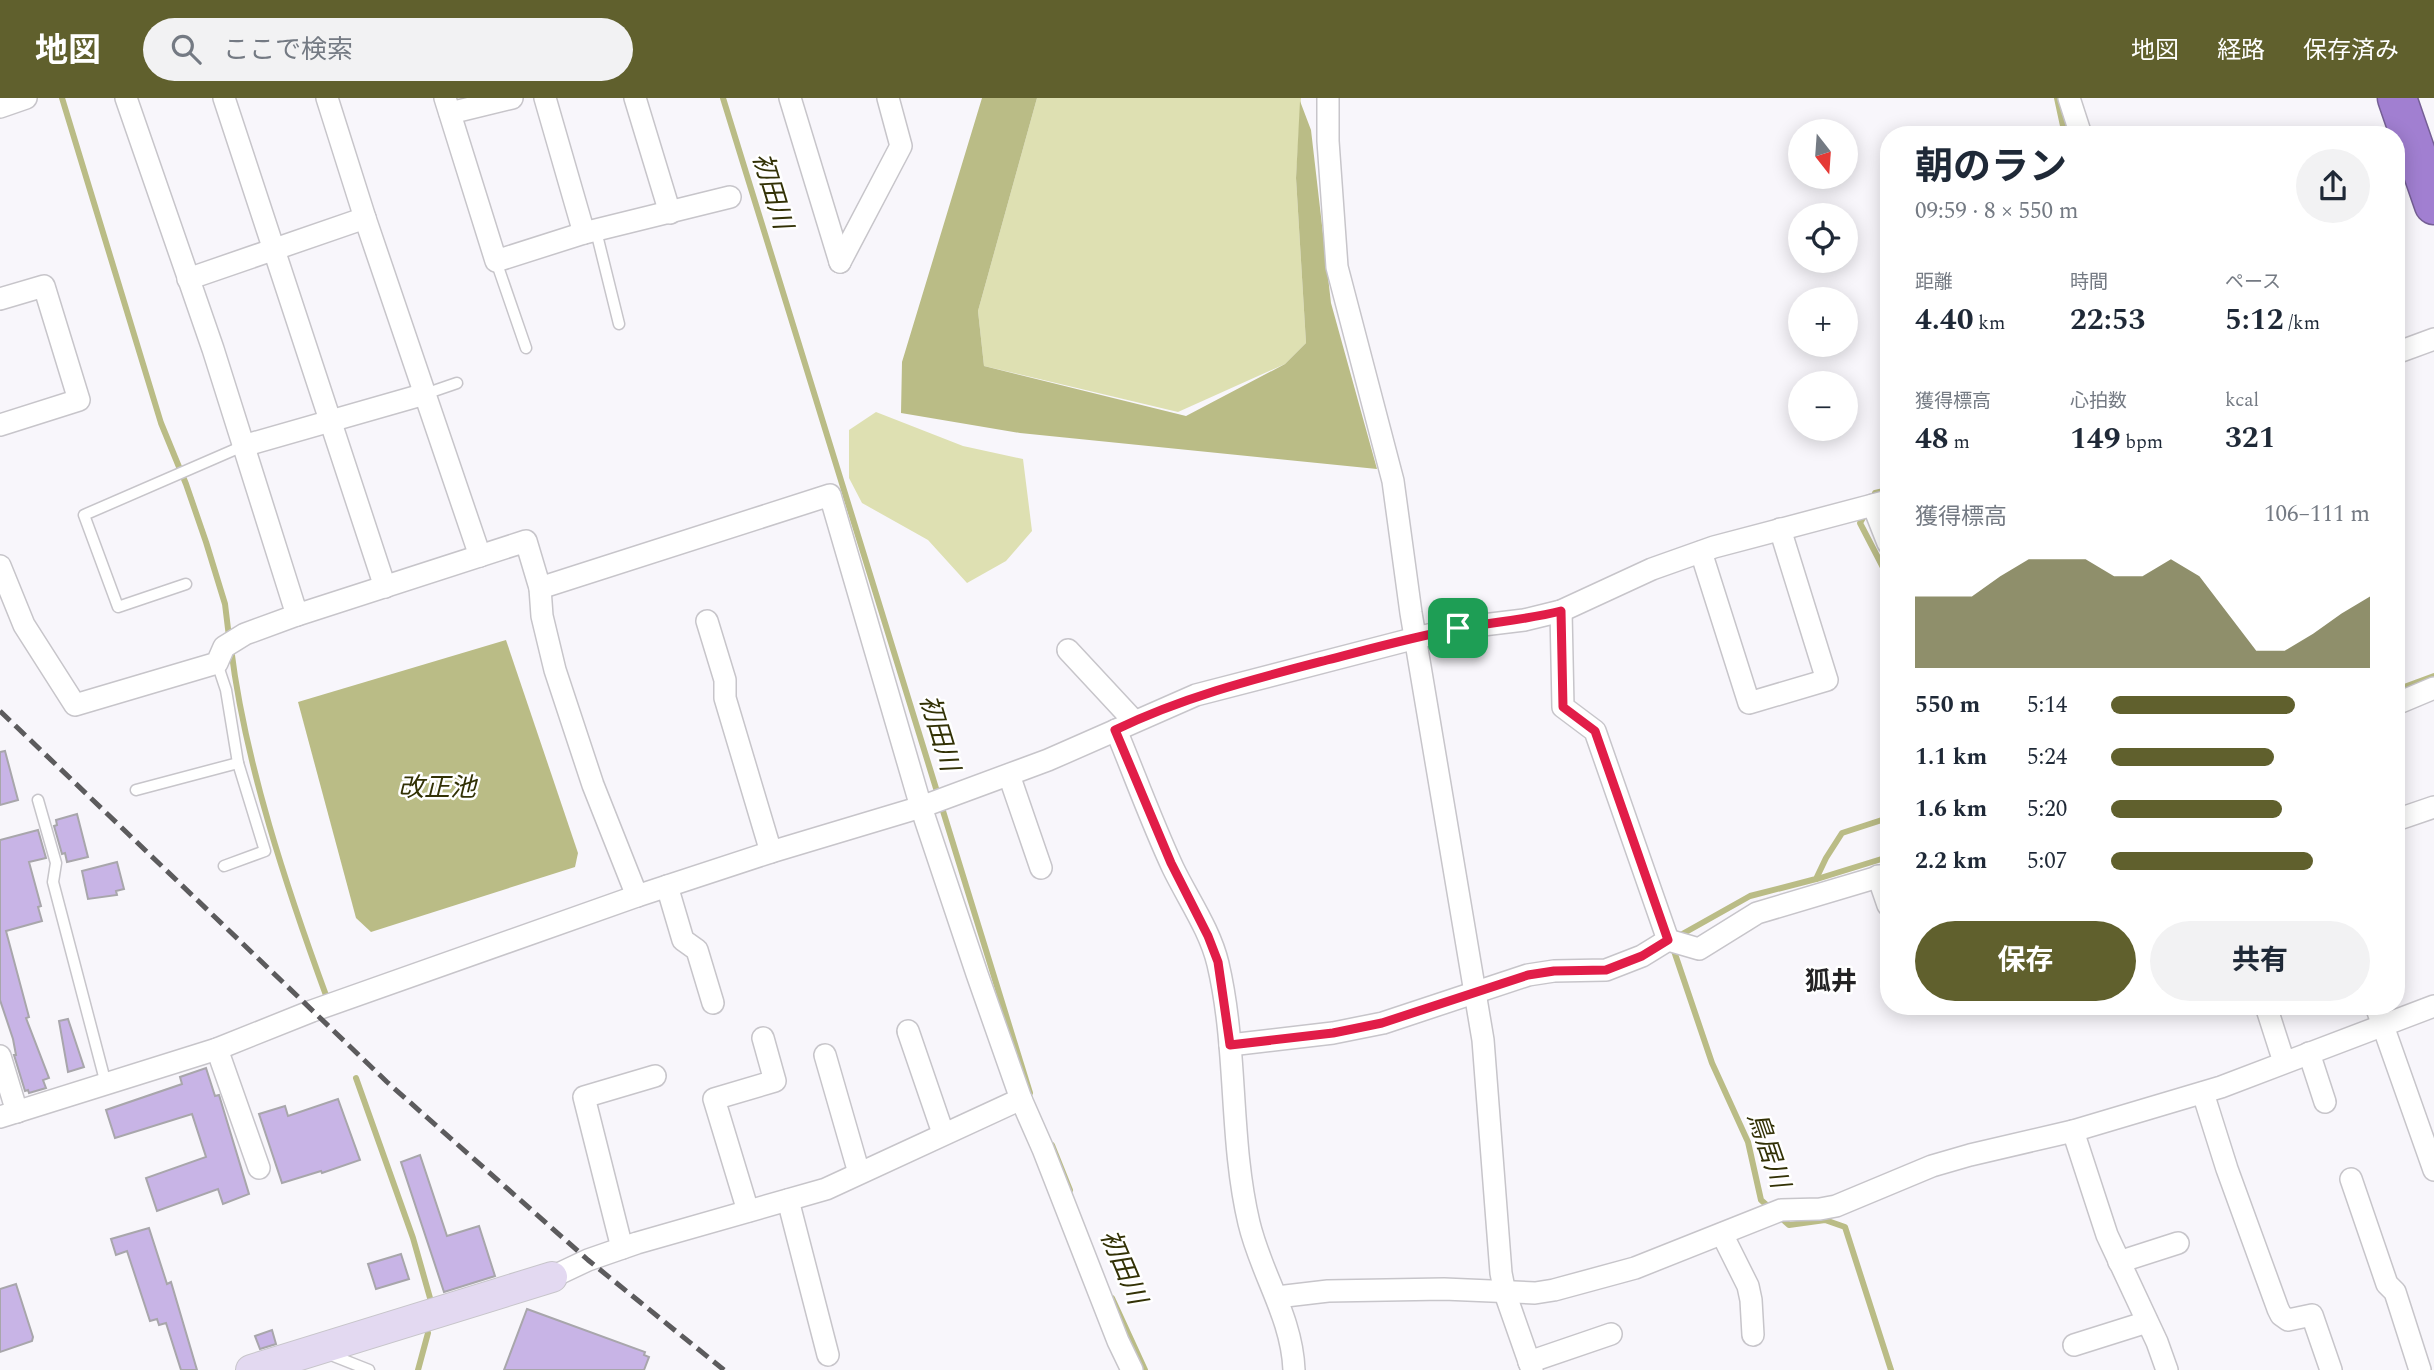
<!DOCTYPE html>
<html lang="ja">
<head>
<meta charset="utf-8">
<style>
	:root { --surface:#fff; --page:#f2f2f3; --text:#1f2937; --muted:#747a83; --accent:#60602d }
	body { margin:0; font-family:Spectral,"Noto Sans JP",serif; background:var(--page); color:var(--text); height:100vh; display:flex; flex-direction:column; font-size:26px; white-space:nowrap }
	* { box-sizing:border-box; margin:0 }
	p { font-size:23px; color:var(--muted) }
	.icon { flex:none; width:38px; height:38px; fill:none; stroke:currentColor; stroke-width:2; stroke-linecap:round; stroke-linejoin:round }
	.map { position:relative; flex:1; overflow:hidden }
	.drawer { position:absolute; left:1880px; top:28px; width:525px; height:889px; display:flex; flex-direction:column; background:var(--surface); border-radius:28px; box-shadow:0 4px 18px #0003 }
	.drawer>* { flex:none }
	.needle { width:46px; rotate:163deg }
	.fabs { position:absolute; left:1788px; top:21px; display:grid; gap:14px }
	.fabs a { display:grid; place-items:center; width:70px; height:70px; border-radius:50%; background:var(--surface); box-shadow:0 4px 18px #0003; font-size:35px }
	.pin { position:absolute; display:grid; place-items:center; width:60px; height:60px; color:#fff; margin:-30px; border-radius:14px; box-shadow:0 4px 10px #0006 }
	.round { display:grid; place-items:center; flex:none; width:74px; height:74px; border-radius:37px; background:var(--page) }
	.overview { display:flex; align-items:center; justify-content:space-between; height:119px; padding:0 35px }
	h1 { font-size:38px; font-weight:700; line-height:52px }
	.stats { display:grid; grid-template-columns:repeat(3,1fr); gap:10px; height:119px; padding:7px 35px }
	.stats div { display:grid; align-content:center }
	.stats b { font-size:30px; font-weight:700 }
	.stats small { font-size:19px; font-weight:400 }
	.stats p { font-size:19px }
	.chart { height:196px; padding:14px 35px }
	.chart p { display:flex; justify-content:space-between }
	.chart svg { width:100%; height:126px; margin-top:7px; fill:var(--accent); opacity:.7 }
	.cta { display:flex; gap:14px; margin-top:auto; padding:14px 35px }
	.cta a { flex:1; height:80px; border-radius:42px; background:var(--accent); color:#fff; font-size:28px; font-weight:700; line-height:80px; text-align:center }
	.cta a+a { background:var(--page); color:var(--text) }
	ul { padding:0 35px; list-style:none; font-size:23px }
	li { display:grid; grid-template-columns:112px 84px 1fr; align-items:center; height:52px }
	li i { height:18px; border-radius:9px; background:var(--accent) }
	header { display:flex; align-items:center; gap:42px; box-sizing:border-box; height:98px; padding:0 35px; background:var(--accent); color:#fff }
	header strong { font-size:33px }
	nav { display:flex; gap:38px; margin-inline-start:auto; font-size:24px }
	.search { width:490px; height:63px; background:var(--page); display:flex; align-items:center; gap:18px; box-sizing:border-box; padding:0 24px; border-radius:38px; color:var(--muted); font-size:26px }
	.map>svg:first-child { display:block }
	.green { fill:#dee0b2 }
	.water { fill:#babc86 }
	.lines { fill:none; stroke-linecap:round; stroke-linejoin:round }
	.stream { stroke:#babc86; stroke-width:6 }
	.building { fill:#c8b4e6; stroke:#a8a6ab; stroke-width:2 }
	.lane-casing { stroke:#c7c5ca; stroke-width:13 }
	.street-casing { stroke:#c7c5ca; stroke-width:24 }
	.secondary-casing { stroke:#c7c5ca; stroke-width:32 }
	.highway-casing { stroke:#755f95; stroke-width:41 }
	.lane { stroke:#fff; stroke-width:10 }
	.street { stroke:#fff; stroke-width:21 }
	.secondary { stroke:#e3d9f1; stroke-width:30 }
	.highway { stroke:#a17fd1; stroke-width:38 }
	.rail { stroke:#5c5b5d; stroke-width:5; stroke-dasharray:14 7; stroke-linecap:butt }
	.route-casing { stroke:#fff; stroke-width:14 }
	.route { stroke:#e11d48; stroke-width:9 }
	.labels { text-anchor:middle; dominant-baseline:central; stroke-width:5; stroke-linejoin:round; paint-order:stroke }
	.water-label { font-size:26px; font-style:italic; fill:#323105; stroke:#fff }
	.neighbourhood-label { font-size:26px; font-weight:bold; fill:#242325; stroke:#fff }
</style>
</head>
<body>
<header>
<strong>地図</strong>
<div class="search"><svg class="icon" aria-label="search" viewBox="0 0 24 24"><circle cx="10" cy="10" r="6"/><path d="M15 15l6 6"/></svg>ここで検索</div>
<nav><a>地図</a><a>経路</a><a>保存済み</a></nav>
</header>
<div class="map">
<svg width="2434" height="1272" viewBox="0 0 2434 1272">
	<rect width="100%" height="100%" fill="#f8f6fb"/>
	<!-- green -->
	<g class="green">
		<path d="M1037 0H1301L1296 80 1306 245 1285 266 1178 314 984 268 978 213Z"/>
		<path d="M876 314 963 348 1023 361 1032 433 1006 463 967 485 928 442 862 405 849 380V332Z"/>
	</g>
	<!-- water -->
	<g class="water">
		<path d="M982 0H1037L978 213 984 268 1186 318 1285 266 1306 245 1296 80 1300 3 1311 32 1331 205 1377 371 1020 335 901 315 902 264Z"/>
		<path d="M506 542 578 755 575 769 371 834 356 820 298 604Z"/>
	</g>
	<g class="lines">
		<!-- stream -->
		<g class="stream">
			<path d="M62 0 161 325 186 386 206 444 225 506 229 539"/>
			<path d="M723 0 1030 995"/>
			<path d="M2057 0 2065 37"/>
			<path d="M1871 403 1875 395 1888 392"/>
			<path d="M1865 416 1860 425 1888 479"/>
			<path d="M231 550C245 665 287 791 327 900"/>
			<path d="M2396 592 2434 578"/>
			<path d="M1817 781 1888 759"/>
			<path d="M1677 839 1750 798 1816 781 1826 760 1842 735 1888 720"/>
			<path d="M1673 850 1712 965 1748 1044 1761 1102 1789 1127 1825 1122 1845 1129 1891 1272"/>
			<path d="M356 980 413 1140 432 1207"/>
			<path d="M1052 1047 1070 1092"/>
			<path d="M1112 1200 1145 1272"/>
			<path d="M418 1272 428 1235"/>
		</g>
	</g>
	<!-- building -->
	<g class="building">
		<path d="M5 653 18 702 0 707V654Z"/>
		<path d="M77 716 88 759 67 764 65 755 62 756 54 728 57 727 56 722Z"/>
		<path d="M38 732 46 760 29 764 41 808 38 809 42 823 6 833 29 919 26 920 49 980 43 982 46 990 29 995 28 992 25 993 14 957H16L13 941 0 902V742Z"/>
		<path d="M117 764 124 791 116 793 117 797 88 801 82 773Z"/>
		<path d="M68 921 84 969 68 974 59 923Z"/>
		<path d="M206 970 215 998 219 997 249 1096 223 1106 218 1091 157 1113 146 1080 206 1059 192 1016 115 1040 106 1012 182 986 180 979Z"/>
		<path d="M338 1001 360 1062 322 1075 321 1073 282 1085 259 1016 285 1008 288 1018Z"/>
		<path d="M420 1057 447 1138 479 1128 495 1178 444 1194 401 1064Z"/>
		<path d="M149 1130 167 1186 171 1184 197 1272H181L166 1225 159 1227 157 1221 150 1223 127 1153 116 1157 111 1141Z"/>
		<path d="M401 1156 409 1181 376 1191 368 1166Z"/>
		<path d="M16 1186 33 1239 32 1243 0 1254V1191Z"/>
		<path d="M527 1211 645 1254 644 1257 649 1259 644 1272H504Z"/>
		<path d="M272 1232 276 1246 260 1251 255 1238Z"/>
	</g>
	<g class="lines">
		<defs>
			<g id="lane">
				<path d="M596 133 619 226"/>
				<path d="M496 163 526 250"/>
				<path d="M425 296 457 285"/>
				<path d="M186 486 118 509 84 417 243 348"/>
				<path d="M217 565 226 592 238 665 265 753 224 768"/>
				<path d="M136 692 238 665"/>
				<path d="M38 702 56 765 53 784 106 986"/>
				<path d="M326 1255 369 1272"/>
			</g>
			<g id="street">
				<path d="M126 0 213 251 297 517 526 443 540 490 542 518 555 572 593 687 637 798"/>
				<path d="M224 0 385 489"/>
				<path d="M327 0 365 120 480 458"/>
				<path d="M445 0 496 163 584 135"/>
				<path d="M545 0 584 135 730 99"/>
				<path d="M635 0 670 115"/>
				<path d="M790 0 840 164"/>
				<path d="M1328 0V43L1337 169 1393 383 1411 515 1483 942 1501 1175 1505 1195 1532 1272"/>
				<path d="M2069 0 2081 37"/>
				<path d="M0 9 26 0"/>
				<path d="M450 15 512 0"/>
				<path d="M840 164 901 48 888 0"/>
				<path d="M188 181 365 120"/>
				<path d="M0 201 44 188 79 302 0 327"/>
				<path d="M2396 255 2434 241"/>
				<path d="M243 348 425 296"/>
				<path d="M1873 407 1888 445"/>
				<path d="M1701 454 1749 605 1827 582 1780 431"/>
				<path d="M0 468 24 527 75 607 217 565 224 549 245 536 297 517"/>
				<path d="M540 490 830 397 921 709 977 876 1021 1001 1043 1051 1118 1243 1132 1272"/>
				<path d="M707 523 725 582V600L771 754"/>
				<path d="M1068 552 1134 623"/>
				<path d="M2396 606 2434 590"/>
				<path d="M1116 632C1135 678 1152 725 1173 770 1188 801 1210 832 1218 866 1238 951 1229 1041 1249 1125 1261 1176 1292 1219 1294 1272"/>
				<path d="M1009 677 1041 770"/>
				<path d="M2396 722 2434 709"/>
				<path d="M1878 778 1888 807"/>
				<path d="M667 788 683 842 697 852 713 905"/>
				<path d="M1668 842 1699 851 1757 815 1888 776"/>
				<path d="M2266 908 2284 964"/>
				<path d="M2376 908 2434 1072"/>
				<path d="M908 933 943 1035"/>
				<path d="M1230 947 1333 935 1383 925 1528 877 1554 873 1606 872 1642 858 1668 842 1595 633 1563 609 1561 513"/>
				<path d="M217 951 259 1070"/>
				<path d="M2309 955 2325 1004"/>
				<path d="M825 957 859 1075"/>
				<path d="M0 958 17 1014"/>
				<path d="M2203 995 2227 1071 2278 1211 2281 1217 2288 1222 2312 1217 2331 1272"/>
				<path d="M0 1019 217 951 312 913 637 798 771 754 921 709 1048 662 1196 597 1416 540 1458 530 1524 522 1561 513 1652 471 1714 449 1888 403"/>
				<path d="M2073 1033 2107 1137 2157 1244 2167 1272"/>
				<path d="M2351 1081 2387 1186 2395 1194 2420 1272"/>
				<path d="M788 1102 828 1257"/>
				<path d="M748 1113 714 1001 775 983 763 940"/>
				<path d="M1722 1136 1748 1188 1751 1202 1753 1237"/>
				<path d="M622 1150 584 999 655 978"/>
				<path d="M2119 1164 2178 1145"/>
				<path d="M552 1179 588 1162 637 1145 826 1091 1021 1001"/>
				<path d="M1277 1199 1328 1193 1444 1191 1535 1195 1554 1192 1635 1170 1781 1112 1820 1111 1836 1108 1932 1068 1970 1057 2073 1033 2221 989 2434 908"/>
				<path d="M2074 1247 2147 1224"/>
				<path d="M1529 1264 1611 1236"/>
			</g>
			<path id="secondary" d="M251 1272 552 1179"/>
			<path id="highway" d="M2397 0 2434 107"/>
		</defs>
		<!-- lane casing -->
		<use href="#lane" class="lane-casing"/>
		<!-- street casing -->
		<use href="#street" class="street-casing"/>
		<!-- secondary casing -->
		<use href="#secondary" class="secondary-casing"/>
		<!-- highway casing -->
		<use href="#highway" class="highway-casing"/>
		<!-- lane -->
		<use href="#lane" class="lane"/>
		<!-- street -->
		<use href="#street" class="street"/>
		<!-- secondary -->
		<use href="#secondary" class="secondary"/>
		<!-- highway -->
		<use href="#highway" class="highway"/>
		<!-- rail -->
		<path class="rail" d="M0 613 387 984 588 1162 724 1272"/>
	</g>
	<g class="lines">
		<defs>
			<path id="route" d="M1561 513 1563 609 1595 633 1668 842 1642 858 1606 872 1554 873 1528 877 1382 925 1333 935 1230 947 1218 864 1208 838 1171 765 1115 632C1183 599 1254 581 1327 562 1370 551 1413 539 1456 531 1491 524 1526 522 1561 513Z"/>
		</defs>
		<!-- route casing -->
		<use href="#route" class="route-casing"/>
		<!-- route -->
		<use href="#route" class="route"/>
	</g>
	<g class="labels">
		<!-- water labels -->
		<g class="water-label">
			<text transform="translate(772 93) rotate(73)">初田川</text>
			<text transform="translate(939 635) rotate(73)">初田川</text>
			<text x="437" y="690">改正池</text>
			<text transform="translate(1768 1052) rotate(71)">鳥居川</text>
			<text transform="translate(1123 1169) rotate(67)">初田川</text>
		</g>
		<!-- neighbourhood labels -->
		<g class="neighbourhood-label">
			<text x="1831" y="884">狐井</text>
		</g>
	</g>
</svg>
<div class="fabs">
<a><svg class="needle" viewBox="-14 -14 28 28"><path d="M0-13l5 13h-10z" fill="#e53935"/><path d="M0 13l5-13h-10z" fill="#747a83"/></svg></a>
<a><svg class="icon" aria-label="locate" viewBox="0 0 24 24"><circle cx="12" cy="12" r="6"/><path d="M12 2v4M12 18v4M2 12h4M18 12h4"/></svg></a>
<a>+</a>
<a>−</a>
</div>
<div class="pin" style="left:1458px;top:530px;background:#1e9e55"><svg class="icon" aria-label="arrive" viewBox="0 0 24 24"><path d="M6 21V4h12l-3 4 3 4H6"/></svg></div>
<section class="drawer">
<div class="overview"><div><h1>朝のラン</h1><p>09:59 · 8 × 550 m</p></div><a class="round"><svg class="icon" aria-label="share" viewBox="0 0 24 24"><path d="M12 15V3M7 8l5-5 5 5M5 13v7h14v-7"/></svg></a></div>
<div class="stats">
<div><p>距離</p><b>4.40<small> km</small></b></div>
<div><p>時間</p><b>22:53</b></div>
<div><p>ペース</p><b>5:12<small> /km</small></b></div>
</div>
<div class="stats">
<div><p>獲得標高</p><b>48<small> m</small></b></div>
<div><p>心拍数</p><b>149<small> bpm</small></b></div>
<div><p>kcal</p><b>321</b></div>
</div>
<div class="chart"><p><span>獲得標高</span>106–111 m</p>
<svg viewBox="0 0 160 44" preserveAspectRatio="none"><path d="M0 44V19L10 19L20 19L30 12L40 6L50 6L60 6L70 12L80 12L90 6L100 12L110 25L120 38L130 38L140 32L150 25L160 19V44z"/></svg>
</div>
<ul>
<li><b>550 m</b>5:14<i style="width:71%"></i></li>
<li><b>1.1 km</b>5:24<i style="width:63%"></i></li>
<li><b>1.6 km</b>5:20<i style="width:66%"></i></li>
<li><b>2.2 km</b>5:07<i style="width:78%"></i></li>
</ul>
<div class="cta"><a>保存</a><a>共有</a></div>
</section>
</div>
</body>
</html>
